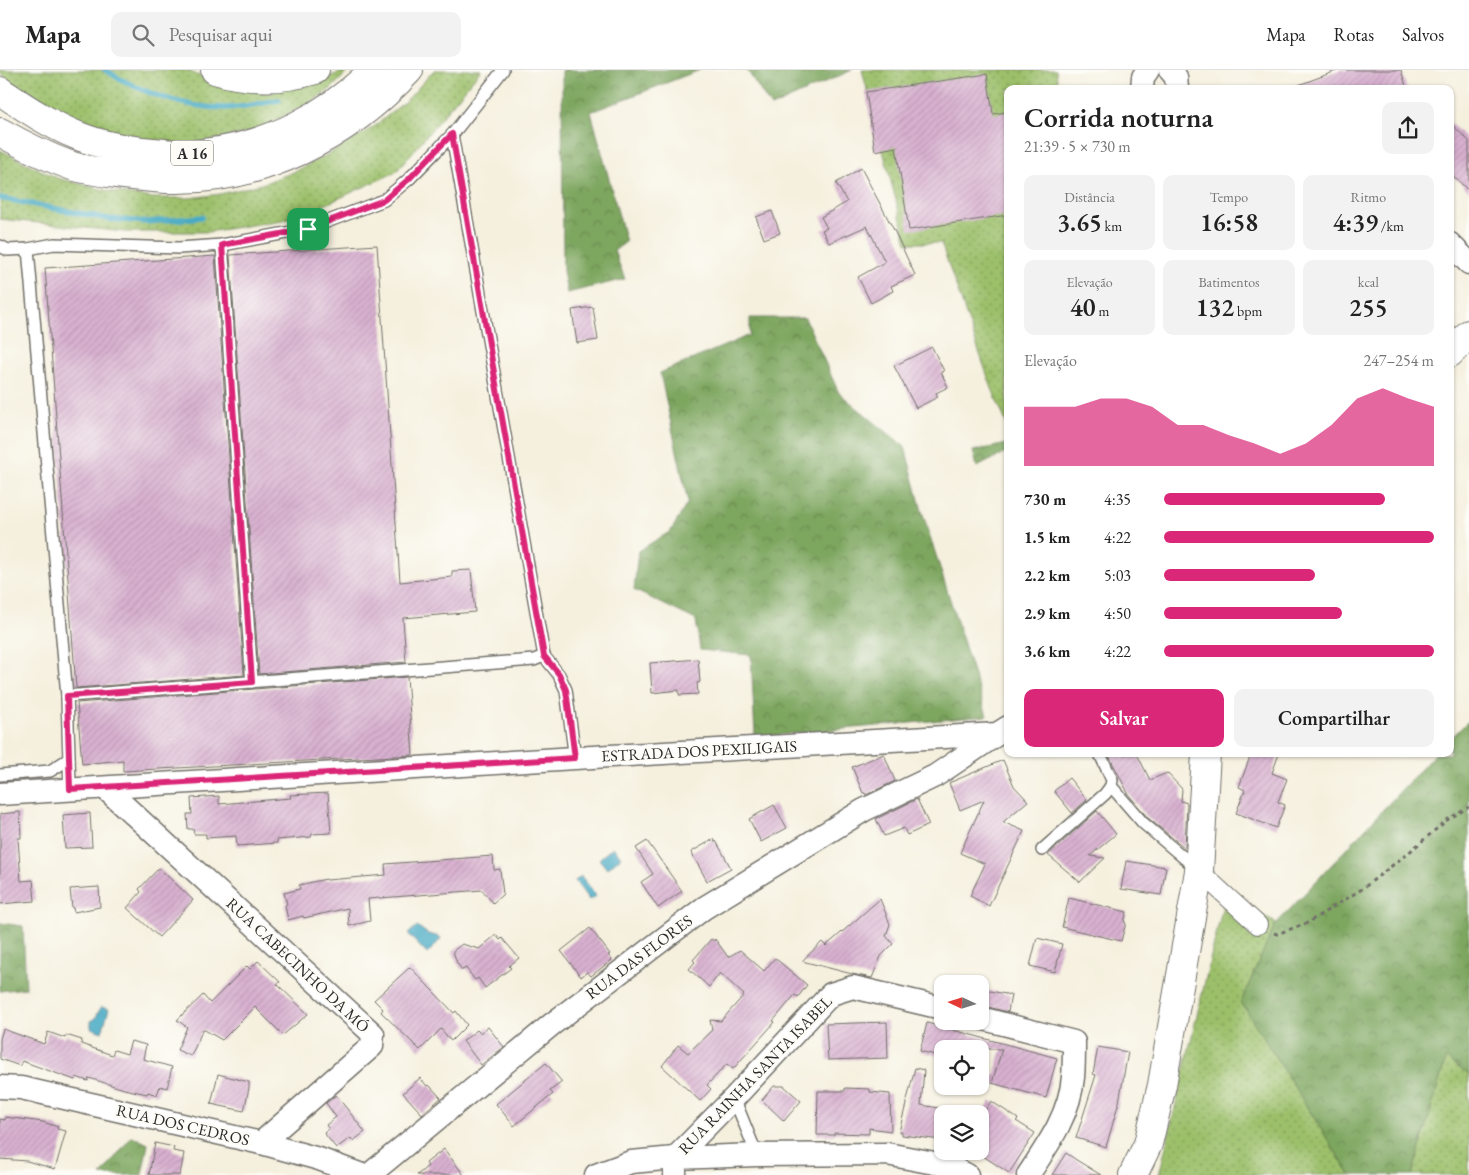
<!DOCTYPE html>
<html lang="pt">
<head>
<meta charset="utf-8">
<style>
	:root { --surface:#fff; --page:#f2f2f2; --text:#222; --muted:#767676; --line:#e0e0e0; --accent:#db2777 }
	body { margin:0; font-family:"EB Garamond",serif; background:var(--page); color:var(--text); height:100vh; display:flex; flex-direction:column; font-size:19px; white-space:nowrap }
	* { box-sizing:border-box; margin:0 }
	p { font-size:16px; color:var(--muted) }
	.icon { flex:none; width:28px; height:28px; fill:none; stroke:currentColor; stroke-width:2; stroke-linecap:round; stroke-linejoin:round }
	.map { position:relative; flex:1; overflow:hidden }
	.details { position:absolute; left:1004px; top:15px; width:450px; height:672px; display:flex; flex-direction:column; background:var(--surface); border-radius:10px; box-shadow:0 1px 4px #0004 }
	.details>* { flex:none }
	.needle { width:32px; rotate:274deg }
	.buttons { position:absolute; left:934px; top:905px; display:grid; gap:10px }
	.buttons a { display:grid; place-items:center; width:55px; height:55px; border-radius:10px; background:var(--surface); box-shadow:0 1px 4px #0004; font-size:25px }
	.pin { position:absolute; display:grid; place-items:center; width:42px; height:42px; color:#fff; margin:-21px; border-radius:10px; box-shadow:0 2px 8px #0006 }
	.round { display:grid; place-items:center; flex:none; width:52px; height:52px; border-radius:10px; background:var(--page) }
	.summary { display:flex; align-items:center; justify-content:space-between; height:85px; padding:0 20px }
	h1 { font-size:28px; font-weight:600; line-height:38px }
	.stats { display:grid; grid-template-columns:repeat(3,1fr); gap:8px; height:85px; padding:5px 20px }
	.stats div { display:grid; align-content:center; border-radius:10px; background:var(--page); text-align:center }
	.stats b { font-size:25px; font-weight:600 }
	.stats small { font-size:14px; font-weight:400 }
	.stats p { font-size:14px }
	.chart { height:140px; padding:10px 20px }
	.chart p { display:flex; justify-content:space-between }
	.chart svg { width:100%; height:90px; margin-top:5px; fill:var(--accent); opacity:.7 }
	.button { display:flex; gap:10px; margin-top:auto; padding:10px 20px }
	.button a { flex:1; height:58px; border-radius:10px; background:var(--accent); color:#fff; font-size:20px; font-weight:600; line-height:58px; text-align:center }
	.button a+a { background:var(--page); color:var(--text) }
	ul { padding:0 20px; list-style:none; font-size:16px }
	li { display:grid; grid-template-columns:80px 60px 1fr; align-items:center; height:38px }
	li i { height:12px; border-radius:6px; background:var(--accent) }
	header { display:flex; align-items:center; gap:30px; box-sizing:border-box; height:70px; padding:0 25px; background:var(--surface); border-bottom:1px solid var(--line) }
	header strong { font-size:24px }
	nav { display:flex; gap:28px; margin-inline-start:auto; font-size:18px }
	.search { width:350px; height:45px; background:var(--page); display:flex; align-items:center; gap:12px; box-sizing:border-box; padding:0 18px; border-radius:10px; color:var(--muted); font-size:19px }
	.map>svg:first-child { display:block }
	.grass { fill:url(#grass-dots); stroke:#64764a }
	.forest { fill:url(#forest-crowns); stroke:#546844 }
	.water { fill:#43a8c3; stroke:#376a77 }
	.lines { fill:none; stroke-linecap:round; stroke-linejoin:round }
	.stream { stroke:#43a8c3; stroke-width:5.5 }
	.building { fill:url(#building-hatch) }
	.service-casing { stroke:#72706a; stroke-width:14 }
	.pedestrian-casing { stroke:#72706a; stroke-width:20 }
	.minor-casing { stroke:#72706a; stroke-width:25 }
	.secondary-casing { stroke:#72706a; stroke-width:30 }
	.motorway-casing { stroke:#72706a; stroke-width:30 }
	.path { stroke:#72706a; stroke-width:3; stroke-dasharray:4 4; stroke-linecap:butt }
	.service { stroke:#fff; stroke-width:11 }
	.pedestrian { stroke:#fff; stroke-width:18 }
	.minor { stroke:#fff; stroke-width:22 }
	.secondary { stroke:#fff; stroke-width:28 }
	.motorway { stroke:#fff; stroke-width:28 }
	.route-casing { stroke:#fff; stroke-width:10 }
	.route { stroke:#db2777; stroke-width:6 }
	.labels { text-anchor:middle; dominant-baseline:central; stroke-width:5; stroke-linejoin:round; paint-order:stroke }
	.shield { fill:#fdfcf7; stroke:#6a6a68; stroke-width:1 }
	.shield-label { font-size:15px; font-weight:bold; fill:#2b2b2b }
	.street-label { font-size:16px; fill:#2b2b2b; stroke:#fdfcf7 }
</style>
</head>
<body>
<header>
<strong>Mapa</strong>
<div class="search"><svg class="icon" aria-label="search" viewBox="0 0 24 24"><circle cx="10" cy="10" r="6"/><path d="M15 15l6 6"/></svg>Pesquisar aqui</div>
<nav><a>Mapa</a><a>Rotas</a><a>Salvos</a></nav>
</header>
<div class="map">
<svg width="1469" height="1105" viewBox="0 0 1469 1105">
	<defs>
		<pattern id="grass-dots" width="8" height="8" patternUnits="userSpaceOnUse" patternTransform="scale(1.25)"><rect width="8" height="8" fill="#9cc06a"/><path d="M2 2h.1M6 6h.1" fill="none" stroke="#7f9c57" stroke-width="1.8" stroke-linecap="round"/></pattern>
		<pattern id="forest-crowns" width="20" height="18" patternUnits="userSpaceOnUse" patternTransform="scale(1.25)"><rect width="20" height="18" fill="#7da65e"/><path d="M2 6a3 3 0 1 1 6 0M12 15a3 3 0 1 1 6 0" fill="none" stroke="#67874e"/></pattern>
		<pattern id="building-hatch" width="6" height="6" patternUnits="userSpaceOnUse" patternTransform="scale(1.25)"><rect width="6" height="6" fill="#d8b1d0"/><path d="M-1 1l2-2M0 6l6-6M5 7l2-2" fill="none" stroke="#ba98b3"/></pattern>
	</defs>
	<rect width="100%" height="100%" fill="#fdfcf7"/>
	<filter id="ink" filterUnits="userSpaceOnUse"><feTurbulence type="fractalNoise" baseFrequency=".02" numOctaves="2"/><feDisplacementMap in="SourceGraphic" scale="10" xChannelSelector="R" yChannelSelector="G"/><feConvolveMatrix kernelMatrix="1 2 1 2 8 2 1 2 1" color-interpolation-filters="sRGB"/></filter>
	<filter id="wash" filterUnits="userSpaceOnUse"><feTurbulence type="fractalNoise" baseFrequency=".0096" numOctaves="4" result="noise"/><feDisplacementMap in="SourceGraphic" scale="20" xChannelSelector="R" yChannelSelector="G"/><feGaussianBlur stdDeviation="1.12" result="paint"/><feColorMatrix in="noise" values="0 0 0 0 0 0 0 0 0 0 0 0 0 0 0 0 0 1.4 0 .05"/><feComposite in="paint" operator="in"/></filter>
	<g filter="url(#wash)">
		<rect width="100%" height="100%" fill="#f5f0de"/>
		<!-- grass -->
		<g class="grass">
			<path d="M0 0H186L216 13 324 8 349 0 331 19 308 34 254 61 191 75 120 69 67 48 10 12 0 3Z"/>
			<path d="M434 0H481L396 102 305 144 283 150 208 162H125L0 149V80L57 108 108 121 152 128H190L220 124 262 114 296 101 338 79 375 56 409 28Z"/>
			<path d="M862 0H1056L1058 19H1008L1007 355 991 316 941 173H907Z"/>
			<path d="M1225 827 1276 853 1241 932 1350 1105H1159Z"/>
			<path d="M1446 987 1469 1005V1105H1412Z"/>
		</g>
		<!-- forest -->
		<g class="forest">
			<path d="M562 0H700L591 42 626 172 614 181 625 209 567 223 563 201Z"/>
			<path d="M747 0H852L771 37Z"/>
			<path d="M750 248H805L839 323 905 377 922 441 987 646 755 667 751 585 700 580 696 550 634 520 638 481 671 461 688 432 660 303 750 265Z"/>
			<path d="M1007 374V382L977 397 973 381Z"/>
			<path d="M1469 650V1005L1446 988 1412 1105H1350L1241 932 1276 853H1277L1435 684H1450V669Z"/>
			<path d="M0 853 23 856 26 918 0 921Z"/>
			<path d="M132 1066 148 1074 142 1105H101Z"/>
		</g>
		<!-- water -->
		<g class="water">
			<path d="M613 777 621 787 607 799 599 789Z"/>
			<path d="M581 806 596 826 589 830 575 811Z"/>
			<path d="M417 856 428 864 440 867 441 869 427 884 408 864Z"/>
			<path d="M101 937 109 939 102 962 91 958V951L95 949Z"/>
		</g>
		<g class="lines">
			<!-- stream -->
			<g class="stream">
				<path d="M105 0C140 22 183 38 225 38 243 38 261 33 279 30"/>
				<path d="M0 128 109 149 147 152 202 147"/>
			</g>
		</g>
		<g id="blocks">
			<!-- building -->
			<g class="building">
				<path d="M1339 0H1401L1407 19H1294L1293 17Z"/>
				<path d="M987 4 993 44 1008 42V145L909 160 896 77 875 81 866 22Z"/>
				<path d="M1450 53 1469 71V121L1450 103Z"/>
				<path d="M861 98 895 162 915 205 891 216 893 221 871 233 858 207 885 192 867 156 829 173 822 160 827 158 821 147 847 132 836 113Z"/>
				<path d="M772 141 780 163 764 169 756 147Z"/>
				<path d="M377 175 400 512 452 507V501L471 500 475 542 403 548 406 592 259 604 230 185Z"/>
				<path d="M215 186 244 605 76 618 45 198Z"/>
				<path d="M593 237 598 270 577 273 572 240Z"/>
				<path d="M932 277 944 301 941 302 948 317 936 323 938 327 916 338 894 296Z"/>
				<path d="M698 589 700 612 697 613 698 624 679 625V620L652 623 650 593Z"/>
				<path d="M407 607 413 685 123 701V690L82 694 77 633Z"/>
				<path d="M884 684 895 711 866 725 865 723H863L852 697Z"/>
				<path d="M1108 684H1137L1150 710 1167 703 1182 719 1181 731 1187 733 1185 778 1148 748 1129 725Z"/>
				<path d="M1251 684H1279L1272 703 1287 709 1278 732 1285 735 1276 758 1236 743 1245 720 1239 717Z"/>
				<path d="M1003 690 1014 716 1028 731 1003 752 1024 761 989 836 970 826 985 794 960 783 984 730 960 740 949 713Z"/>
				<path d="M1069 708 1087 730 1072 743 1054 721Z"/>
				<path d="M328 723 331 763 312 764 311 767 277 770V773L237 776 236 766 206 768V764H194L193 759H188L187 744H192L191 728 219 726V734L291 728 290 725Z"/>
				<path d="M917 729 929 755 907 765 904 758 884 766 876 749Z"/>
				<path d="M774 735 787 758 761 772 749 749Z"/>
				<path d="M1097 741 1116 764 1090 786 1105 788 1080 812 1048 785Z"/>
				<path d="M20 742 21 768H18L21 811 33 810 35 831 0 834V744Z"/>
				<path d="M90 743 92 777 65 778 63 745Z"/>
				<path d="M714 769 715 772 716 771 731 798 707 811 691 782Z"/>
				<path d="M647 771 682 821 658 838 641 812 653 804 636 778Z"/>
				<path d="M493 786 494 800 500 799 503 824 493 833 482 820 368 829 370 851 349 856 348 838 304 848 303 846 288 850 285 835 287 834 284 823 300 819 299 815 326 809 327 810 386 805 385 794Z"/>
				<path d="M1126 791 1166 797 1161 825 1121 819Z"/>
				<path d="M159 798 193 830 159 867 127 838 141 822 139 819Z"/>
				<path d="M99 817 100 837 74 842 73 838H72L70 819Z"/>
				<path d="M1069 828 1127 842 1124 852 1126 853 1121 871 1062 857Z"/>
				<path d="M880 829 890 854 886 866 893 874 881 886 872 908 852 904 802 891 822 872 826 876Z"/>
				<path d="M590 858 610 884 608 885 612 890 591 906 587 902 581 907 561 881Z"/>
				<path d="M496 865 500 870 502 868 519 888 509 896 511 898 485 918 478 908 475 910 466 898 462 900 457 893 453 881 462 874 479 879Z"/>
				<path d="M1037 868 1062 874 1055 902 1030 896Z"/>
				<path d="M711 869 714 871 715 869 728 887 740 880 764 901 775 888 807 915 798 927 795 925 773 951 775 952 733 999 727 994 707 1015 711 1019 700 1031 662 996 678 975 688 983 712 960 710 950 721 951 744 925 720 903 709 917 689 899 695 892 693 890Z"/>
				<path d="M258 891 280 912 277 914 308 944 283 965 255 937 222 970 203 959 191 986 177 980 187 957 177 950 203 925 210 933 247 896 250 899Z"/>
				<path d="M410 897 454 943 456 941 467 955 451 971 441 959 420 980 381 942 383 939 374 930Z"/>
				<path d="M980 919 1011 925 1008 942 980 935Z"/>
				<path d="M887 952 888 988 828 990 826 954Z"/>
				<path d="M927 953 1057 988 1046 1028 992 1013 1002 979H942V987L920 981Z"/>
				<path d="M488 957 504 977 481 995 463 971 477 960 480 963Z"/>
				<path d="M3 959 44 974 48 962 65 968 66 965 82 970 81 974 112 985 114 980 127 984 131 971 146 975 143 989 172 997 167 1018 160 1016 157 1025 148 1022 147 1024 124 1019 89 1008 88 1011 76 1007 75 1010 22 991 20 996 0 989V969Z"/>
				<path d="M1098 977 1128 982 1119 1032 1106 1077 1076 1068 1096 1005 1093 1004Z"/>
				<path d="M546 993 562 1012 550 1021 553 1024 514 1056 496 1034Z"/>
				<path d="M915 998 924 1000 921 1035 945 1039 944 1044H942L941 1070 902 1065V1062H899Z"/>
				<path d="M218 1004 249 1012V1018L244 1041 211 1034Z"/>
				<path d="M420 1008 427 1016 429 1015 441 1028 422 1044 403 1023Z"/>
				<path d="M774 1016H784L801 1031 784 1051 762 1030Z"/>
				<path d="M845 1018 870 1019V1022L890 1024 891 1061 869 1058V1064L834 1063V1065H817L818 1021H845Z"/>
				<path d="M336 1025 365 1062 353 1071 351 1068 336 1078 324 1063 329 1059 326 1055 336 1047 326 1033Z"/>
				<path d="M991 1031 1018 1049 1016 1051 1035 1063 1009 1103 980 1084V1048Z"/>
				<path d="M5 1047 43 1052 58 1057 57 1059 66 1061 55 1099 27 1091 0 1089V1049L5 1050Z"/>
				<path d="M155 1073 174 1077 173 1081 184 1083 180 1105H149Z"/>
				<path d="M444 1079 464 1105H417L428 1096 426 1093Z"/>
				<path d="M1066 1083 1078 1091 1101 1105H1052Z"/>
			</g>
		</g>
	</g>
	<g filter="url(#ink)">
		<use href="#blocks" fill-opacity="0" stroke="#72706a" stroke-width="1"/>
		<g class="lines">
			<defs>
				<g id="service">
					<path d="M452 65 544 586"/>
					<path d="M222 175 252 612"/>
					<path d="M0 176 8 180 28 179 54 174 179 178 222 175 308 159 384 130 409 109 452 65 503 0"/>
					<path d="M28 179 67 626 70 719"/>
					<path d="M67 626 534 590 544 586 559 605 566 620 575 688"/>
					<path d="M1100 684 1112 710 1111 716 1143 753 1196 798"/>
					<path d="M0 705 50 701 69 689"/>
					<path d="M1042 780 1105 724 1111 716"/>
					<path d="M734 1028 757 1085"/>
				</g>
				<path id="pedestrian" d="M1199 801 1258 855"/>
				<g id="minor">
					<path d="M1170 0 1176 7 1177 19"/>
					<path d="M1142 19 1143 7 1148 0"/>
					<path d="M1450 174 1469 193"/>
					<path d="M105 718 373 964 372 976 261 1073"/>
					<path d="M0 724 575 688 997 664 1008 657"/>
					<path d="M980 948 1074 972C1074 984 1074 996 1073 1007 1070 1044 1048 1075 1028 1105"/>
					<path d="M0 1017 21 1018 261 1073 319 1089 362 1105"/>
					<path d="M369 1105 551 955 704 838 864 740 935 706 996 665"/>
					<path d="M596 1105 631 1092 675 1088 734 1028 831 924 853 917 942 938"/>
					<path d="M675 1105V1088L757 1085 887 1084 950 1096 967 1105"/>
				</g>
				<g id="secondary">
					<path d="M1450 283 1469 264"/>
					<path d="M1133 1105 1148 1074 1162 1015 1199 801 1206 684"/>
				</g>
				<g id="motorway">
					<path d="M215 0C248 10 282 10 315 0"/>
					<path d="M0 21C24 37 49 54 76 65 100 75 127 80 153 82 170 84 187 85 203 83 268 77 328 45 374 0"/>
					<path d="M0 62C23 75 47 87 72 96 92 102 112 103 132 106 145 107 158 109 170 109 263 111 347 67 409 0"/>
				</g>
			</defs>
			<!-- service casing -->
			<use href="#service" class="service-casing"/>
			<!-- pedestrian casing -->
			<use href="#pedestrian" class="pedestrian-casing"/>
			<!-- minor casing -->
			<use href="#minor" class="minor-casing"/>
			<!-- secondary casing -->
			<use href="#secondary" class="secondary-casing"/>
			<!-- motorway casing -->
			<use href="#motorway" class="motorway-casing"/>
			<!-- path -->
			<path class="path" d="M1274 863 1277 864 1307 853 1362 819 1407 784 1447 750 1469 737"/>
			<!-- service -->
			<use href="#service" class="service"/>
			<!-- pedestrian -->
			<use href="#pedestrian" class="pedestrian"/>
			<!-- minor -->
			<use href="#minor" class="minor"/>
			<!-- secondary -->
			<use href="#secondary" class="secondary"/>
			<!-- motorway -->
			<use href="#motorway" class="motorway"/>
		</g>
	</g>
	<g class="lines" filter="url(#ink)">
		<defs>
			<path id="route" d="M452 64 544 586 559 604 566 620 575 688 70 719 67 626 252 612 222 175 308 159 384 130 409 109Z"/>
		</defs>
		<!-- route casing -->
		<use href="#route" class="route-casing"/>
		<!-- route -->
		<use href="#route" class="route"/>
	</g>
	<g class="labels">
		<!-- shield labels -->
		<rect class="shield" x="171" y="70.5" width="42" height="25" rx="4"/>
		<g class="shield-label">
			<text x="192" y="83">A 16</text>
		</g>
		<!-- street labels -->
		<g class="street-label">
			<text transform="translate(699 681) rotate(-3)">ESTRADA DOS PEXILIGAIS</text>
			<text transform="translate(639 887) rotate(-37)">RUA DAS FLORES</text>
			<text transform="translate(298 895) rotate(43)">RUA CABECINHO DA MÓ</text>
			<text transform="translate(755 1005) rotate(-46)">RUA RAINHA SANTA ISABEL</text>
			<text transform="translate(183 1055) rotate(13)">RUA DOS CEDROS</text>
		</g>
	</g>
</svg>
<div class="buttons">
<a><svg class="needle" viewBox="-14 -14 28 28"><path d="M0-13l5 13h-10z" fill="#e53935"/><path d="M0 13l5-13h-10z" fill="#767676"/></svg></a>
<a><svg class="icon" aria-label="locate" viewBox="0 0 24 24"><circle cx="12" cy="12" r="6"/><path d="M12 2v4M12 18v4M2 12h4M18 12h4"/></svg></a>
<a><svg class="icon" aria-label="layers" viewBox="0 0 24 24"><path d="M12 4l9 5-9 5-9-5zM3 14l9 5 9-5"/></svg></a>
</div>
<div class="pin" style="left:308px;top:159px;background:#1e9e55"><svg class="icon" aria-label="arrive" viewBox="0 0 24 24"><path d="M6 21V4h12l-3 4 3 4H6"/></svg></div>
<section class="details">
<div class="summary"><div><h1>Corrida noturna</h1><p>21:39 · 5 × 730 m</p></div><a class="round"><svg class="icon" aria-label="share" viewBox="0 0 24 24"><path d="M12 15V3M7 8l5-5 5 5M5 13v7h14v-7"/></svg></a></div>
<div class="stats">
<div><p>Distância</p><b>3.65<small> km</small></b></div>
<div><p>Tempo</p><b>16:58</b></div>
<div><p>Ritmo</p><b>4:39<small> /km</small></b></div>
</div>
<div class="stats">
<div><p>Elevação</p><b>40<small> m</small></b></div>
<div><p>Batimentos</p><b>132<small> bpm</small></b></div>
<div><p>kcal</p><b>255</b></div>
</div>
<div class="chart"><p><span>Elevação</span>247–254 m</p>
<svg viewBox="0 0 160 44" preserveAspectRatio="none"><path d="M0 44V15L10 15L20 15L30 11L40 11L50 15L60 24L70 24L80 29L90 33L100 38L110 33L120 24L130 11L140 6L150 11L160 15V44z"/></svg>
</div>
<ul>
<li><b>730 m</b>4:35<i style="width:82%"></i></li>
<li><b>1.5 km</b>4:22<i style="width:100%"></i></li>
<li><b>2.2 km</b>5:03<i style="width:56%"></i></li>
<li><b>2.9 km</b>4:50<i style="width:66%"></i></li>
<li><b>3.6 km</b>4:22<i style="width:100%"></i></li>
</ul>
<div class="button"><a>Salvar</a><a>Compartilhar</a></div>
</section>
</div>
</body>
</html>
